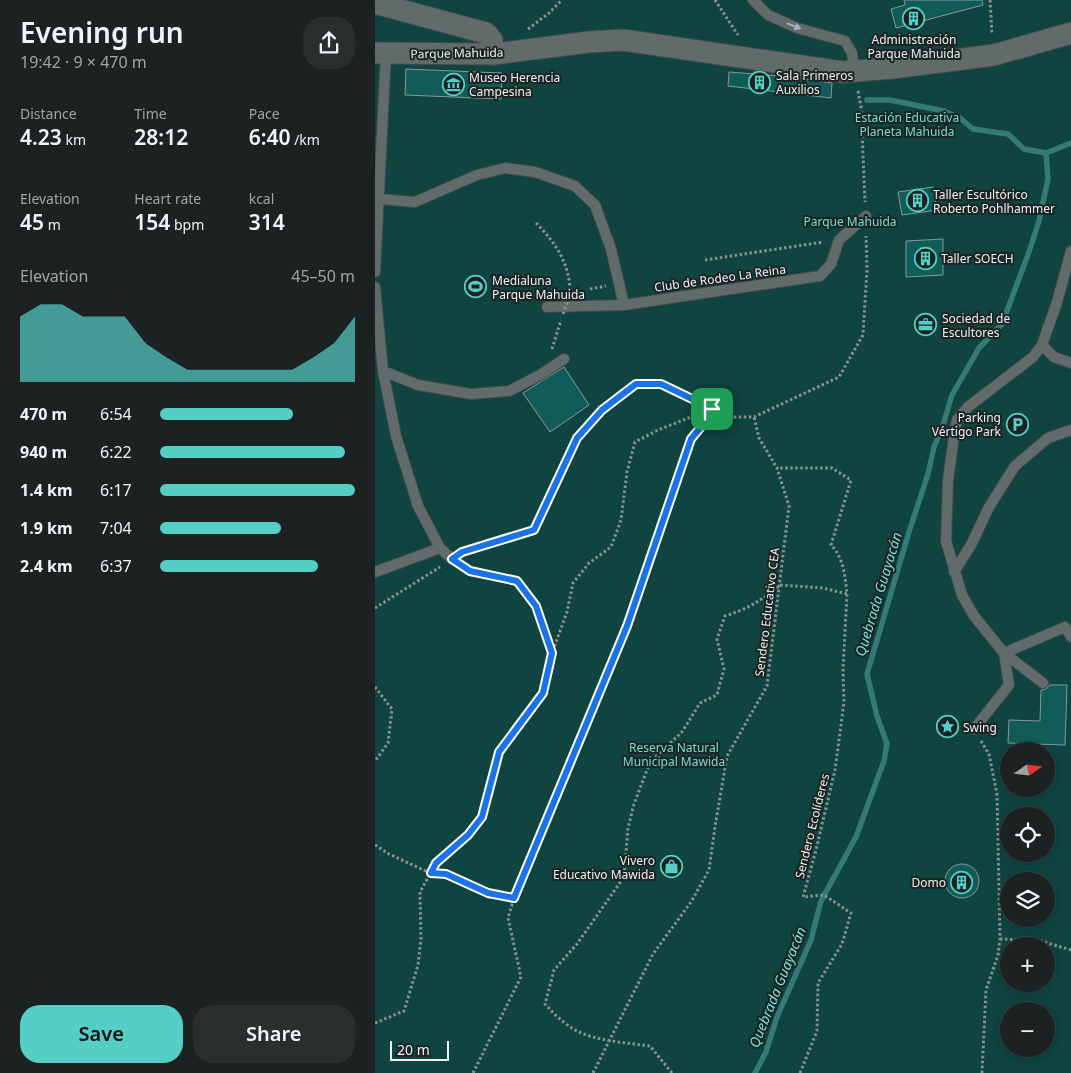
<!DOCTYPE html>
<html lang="en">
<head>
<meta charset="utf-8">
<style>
	:root { --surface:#1c2222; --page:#292f2f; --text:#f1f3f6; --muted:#a0a4a5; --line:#3a3f40; --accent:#55cec5 }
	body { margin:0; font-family:"Noto Sans",sans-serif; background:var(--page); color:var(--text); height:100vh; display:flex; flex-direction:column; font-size:19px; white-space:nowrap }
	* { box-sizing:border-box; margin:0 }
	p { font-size:16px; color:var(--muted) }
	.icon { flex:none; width:28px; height:28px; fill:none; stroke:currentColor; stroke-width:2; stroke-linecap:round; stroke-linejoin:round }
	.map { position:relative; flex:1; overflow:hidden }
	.sheet { display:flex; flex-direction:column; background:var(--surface); width:375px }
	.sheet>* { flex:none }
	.needle { width:32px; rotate:76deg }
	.buttons { position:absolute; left:625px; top:742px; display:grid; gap:10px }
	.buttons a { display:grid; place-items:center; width:55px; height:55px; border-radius:50%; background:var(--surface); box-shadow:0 2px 8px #0003,0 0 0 1px var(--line); font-size:25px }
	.scale { position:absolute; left:15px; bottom:12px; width:59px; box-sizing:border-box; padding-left:5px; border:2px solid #ecf2f1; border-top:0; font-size:14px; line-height:18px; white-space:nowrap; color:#ecf2f1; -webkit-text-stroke:4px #1c2423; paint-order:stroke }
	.pin { position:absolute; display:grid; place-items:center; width:42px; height:42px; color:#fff; margin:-21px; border-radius:10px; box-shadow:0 2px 8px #0006 }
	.round { display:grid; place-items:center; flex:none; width:52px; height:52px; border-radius:20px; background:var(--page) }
	.summary { display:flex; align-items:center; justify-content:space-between; height:85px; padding:0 20px }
	h1 { font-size:28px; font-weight:600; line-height:38px }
	.metrics { display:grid; grid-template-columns:repeat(3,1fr); gap:8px; height:85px; padding:5px 20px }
	.metrics div { display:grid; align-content:center }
	.metrics b { font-size:21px; font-weight:600 }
	.metrics small { font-size:14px; font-weight:400 }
	.metrics p { font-size:14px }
	.chart { height:140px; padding:10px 20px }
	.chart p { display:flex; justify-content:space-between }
	.chart svg { width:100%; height:90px; margin-top:5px; fill:var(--accent); opacity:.7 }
	.action { display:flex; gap:10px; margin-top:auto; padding:10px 20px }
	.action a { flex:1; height:58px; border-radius:20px; background:var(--accent); color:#111; font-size:20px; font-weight:600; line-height:58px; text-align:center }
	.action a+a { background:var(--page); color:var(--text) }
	ul { padding:0 20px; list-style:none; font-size:16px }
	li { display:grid; grid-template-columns:80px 60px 1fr; align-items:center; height:38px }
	li i { height:12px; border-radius:6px; background:var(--accent) }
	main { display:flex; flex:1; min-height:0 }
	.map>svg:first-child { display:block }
	.green { fill:#0f4441; fill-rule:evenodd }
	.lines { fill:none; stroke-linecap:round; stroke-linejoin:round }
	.stream { stroke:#357a75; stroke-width:5.5 }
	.building { fill:#105c58; stroke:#8c9795 }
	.service-casing { stroke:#434b4a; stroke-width:12 }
	.minor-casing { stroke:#434b4a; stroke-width:23 }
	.path { stroke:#89908f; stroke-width:3; stroke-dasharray:2.5 2.5; stroke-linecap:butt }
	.service { stroke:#616b6a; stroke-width:10 }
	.minor { stroke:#616b6a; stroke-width:21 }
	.path-bridge { stroke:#89908f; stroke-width:3; stroke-dasharray:2.5 2.5; stroke-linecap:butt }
	.oneway { fill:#adb5b4 }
	.route-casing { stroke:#fff; stroke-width:10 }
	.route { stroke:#1a73e8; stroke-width:6 }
	.labels { text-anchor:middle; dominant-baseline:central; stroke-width:4; stroke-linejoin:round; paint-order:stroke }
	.poi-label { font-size:12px; fill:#ecf2f1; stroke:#1c2423; text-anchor:start }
	.street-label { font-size:12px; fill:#ecf2f1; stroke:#1c2423 }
	.park-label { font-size:12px; fill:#75e0d8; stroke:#1c2423 }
	.water-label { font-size:14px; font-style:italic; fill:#79e3db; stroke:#1c2423 }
</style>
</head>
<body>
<main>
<section class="sheet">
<div class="summary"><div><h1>Evening run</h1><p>19:42 · 9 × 470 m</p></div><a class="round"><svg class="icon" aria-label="share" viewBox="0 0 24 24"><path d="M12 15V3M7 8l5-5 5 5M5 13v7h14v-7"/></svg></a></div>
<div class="metrics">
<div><p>Distance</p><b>4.23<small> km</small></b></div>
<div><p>Time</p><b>28:12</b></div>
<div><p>Pace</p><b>6:40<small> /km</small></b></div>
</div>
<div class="metrics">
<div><p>Elevation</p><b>45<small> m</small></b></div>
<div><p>Heart rate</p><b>154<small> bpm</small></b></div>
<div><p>kcal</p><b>314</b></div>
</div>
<div class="chart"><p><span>Elevation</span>45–50 m</p>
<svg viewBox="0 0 160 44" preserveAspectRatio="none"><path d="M0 44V12L10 6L20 6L30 12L40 12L50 12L60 25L70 32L80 38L90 38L100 38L110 38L120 38L130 38L140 32L150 25L160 12V44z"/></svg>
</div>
<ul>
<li><b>470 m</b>6:54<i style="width:68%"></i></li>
<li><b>940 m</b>6:22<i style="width:95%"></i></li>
<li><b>1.4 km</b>6:17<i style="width:100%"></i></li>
<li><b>1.9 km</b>7:04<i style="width:62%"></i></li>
<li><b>2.4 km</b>6:37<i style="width:81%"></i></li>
</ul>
<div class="action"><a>Save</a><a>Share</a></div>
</section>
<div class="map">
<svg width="696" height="1073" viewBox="0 0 696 1073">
	<rect width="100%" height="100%" fill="#252e2d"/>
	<!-- green -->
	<path class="green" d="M0 0H696V1073H0ZM634 751H671V789H634ZM634 816H671V854H634ZM634 881H671V919H634ZM634 946H671V984H634ZM634 1011H671V1049H634Z"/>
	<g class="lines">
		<!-- stream -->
		<g class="stream">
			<path d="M492 100H515L569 111 585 118 598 129 633 134 649 149 671 153 696 143"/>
			<path d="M380 1073 391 1052 402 1017 436 940 446 901 481 837 509 761 512 744 502 716 492 674 534 532 553 474 559 447 568 425 577 395 604 348 627 324 654 252 664 221 673 179 671 153"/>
		</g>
	</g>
	<!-- building -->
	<g class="building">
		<path d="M529 0H607L608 5 521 28 516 9 530 5Z"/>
		<path d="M31 69 127 73 126 99 30 95Z"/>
		<path d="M354 72 418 77 457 83 456 98 353 86Z"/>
		<path d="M558 187 562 210 527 215 523 192Z"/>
		<path d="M568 239V275L531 277V241Z"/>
		<path d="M189 367 214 405 175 432 148 393Z"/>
		<path d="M675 685H692L690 745 633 743 634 720 665 721 666 690 671 689Z"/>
		<circle cx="587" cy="881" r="17"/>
	</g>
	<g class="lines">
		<defs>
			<g id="service">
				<path d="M378 0 393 15 422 28 470 41 477 53 479 71"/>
				<path d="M0 195 4 199 40 202 102 175 130 168 160 172 200 186 220 205 236 249 249 305"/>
				<path d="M0 272 11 53"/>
				<path d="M0 287 8 371 21 436 43 506 65 548 77 559"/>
				<path d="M172 307 249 305 445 276 456 264 464 240 491 216"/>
				<path d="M667 345 679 357 696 363"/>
				<path d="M8 371 43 385 96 394 134 391 165 375 189 359"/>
				<path d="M0 572 65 548"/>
				<path d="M579 572 596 545 614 507 640 466 673 438 696 430"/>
				<path d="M668 683 629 653 690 627 696 637"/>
				<path d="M599 729 634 685 629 653 599 616 587 595 571 541 573 481 579 436 582 420 593 407 658 357 667 345 682 302 696 251"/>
			</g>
			<g id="minor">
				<path d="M0 3 111 33 117 40 119 54"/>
				<path d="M0 53 119 54 214 42 248 40 468 72 518 68 619 55 696 33"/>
			</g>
		</defs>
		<!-- service casing -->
		<use href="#service" class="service-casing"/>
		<!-- minor casing -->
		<use href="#minor" class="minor-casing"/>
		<!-- path -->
		<g class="path">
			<path d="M340 0 363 35"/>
			<path d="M615 0 617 34"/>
			<path d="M153 29 174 13 187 0"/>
			<path d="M483 91 486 107 490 202"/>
			<path d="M161 223C180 242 195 264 195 292"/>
			<path d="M330 260 448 242"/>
			<path d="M215 289 231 286"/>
			<path d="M177 349 186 320"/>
			<path d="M89 552 159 530 202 438 227 410 261 385 286 384 313 399 356 417H379L464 377 488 335 492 270 491 236"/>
			<path d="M88 566 95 571 142 581 161 606 176 652"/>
			<path d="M0 608 65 567"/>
			<path d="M0 687 17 709 13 743 0 761"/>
			<path d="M606 741 614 754 622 794 625 939 623 955 611 990 607 1073"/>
			<path d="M0 845 14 854 55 873 71 874 113 893 139 898"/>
			<path d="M625 939 666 941 696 950"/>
			<path d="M0 1023 29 1011 43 965 46 939 45 892 61 863 93 835 107 817 124 752 168 693 177 653 192 612 198 583 214 563 236 547 246 520 252 472 260 442 283 430 336 409"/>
			<path d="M98 1073 146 977 133 918 139 898 252 627 316 439 340 411"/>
			<path d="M218 1073 278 954 316 902 334 870 340 827 352 756 392 686 414 506 402 468 384 438 379 417"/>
			<path d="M297 1073 275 1046C254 1043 221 1041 202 1031 189 1024 179 1014 170 1004L179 970 202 944 249 877 253 828 259 804 275 762 307 732 325 703 342 695 349 669 342 639 350 616C375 608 385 601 405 585L448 588 472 594C470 577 469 558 456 545L476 480 457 468H402"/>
			<path d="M425 1073 442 1031 443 983 467 944 476 913 449 895 428 897 441 850 460 770 469 702 468 670 472 594"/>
		</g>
		<!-- service -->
		<use href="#service" class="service"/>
		<!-- minor -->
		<use href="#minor" class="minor"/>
		<!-- path-bridge -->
		<path class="path-bridge" d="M188 314 195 295"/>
	</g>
	<!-- one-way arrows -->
	<defs><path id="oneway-solid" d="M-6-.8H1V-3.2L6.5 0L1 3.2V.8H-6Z" transform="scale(1.25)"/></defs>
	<use class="oneway" href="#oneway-solid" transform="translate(419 26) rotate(21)"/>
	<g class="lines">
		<defs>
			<path id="route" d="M261 384H286L340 410 316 439 252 626 139 898 113 893 71 874 56 873 61 863 93 835 107 817 124 752 168 693 177 653 161 606 142 581 95 571 77 559 87 552 159 530 202 438 227 410Z"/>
		</defs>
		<!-- route casing -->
		<use href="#route" class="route-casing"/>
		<!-- route -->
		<use href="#route" class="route"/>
	</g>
	<!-- icons -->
	<defs>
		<symbol id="building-ring" viewBox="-11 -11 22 22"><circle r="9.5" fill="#1c2423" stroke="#55cec5" stroke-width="1.5"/><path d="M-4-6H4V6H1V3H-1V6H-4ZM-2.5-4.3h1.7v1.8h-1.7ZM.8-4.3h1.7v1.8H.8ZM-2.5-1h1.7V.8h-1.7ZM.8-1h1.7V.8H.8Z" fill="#55cec5"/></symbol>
		<symbol id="museum-ring" viewBox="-11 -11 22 22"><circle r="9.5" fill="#1c2423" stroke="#55cec5" stroke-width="1.5"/><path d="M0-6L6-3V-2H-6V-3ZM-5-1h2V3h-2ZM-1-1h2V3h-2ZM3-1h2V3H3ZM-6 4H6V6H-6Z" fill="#55cec5"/></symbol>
		<symbol id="stadium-ring" viewBox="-11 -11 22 22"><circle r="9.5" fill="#1c2423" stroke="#55cec5" stroke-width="1.5"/><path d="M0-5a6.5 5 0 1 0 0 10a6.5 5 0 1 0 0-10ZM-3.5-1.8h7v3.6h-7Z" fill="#55cec5"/></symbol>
		<symbol id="office-ring" viewBox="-11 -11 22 22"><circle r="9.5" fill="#1c2423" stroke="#55cec5" stroke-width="1.5"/><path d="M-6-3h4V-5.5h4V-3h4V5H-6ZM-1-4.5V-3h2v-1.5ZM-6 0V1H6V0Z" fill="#55cec5"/></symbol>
		<symbol id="parking-ring" viewBox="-11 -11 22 22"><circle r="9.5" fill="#1c2423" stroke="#55cec5" stroke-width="1.5"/><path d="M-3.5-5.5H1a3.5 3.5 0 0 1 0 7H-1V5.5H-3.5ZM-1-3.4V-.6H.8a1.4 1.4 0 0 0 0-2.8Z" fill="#55cec5"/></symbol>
		<symbol id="sight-ring" viewBox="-11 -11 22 22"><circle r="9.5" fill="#1c2423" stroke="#55cec5" stroke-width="1.5"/><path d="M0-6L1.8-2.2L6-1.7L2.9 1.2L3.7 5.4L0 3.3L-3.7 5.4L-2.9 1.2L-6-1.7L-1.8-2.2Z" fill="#55cec5"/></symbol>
		<symbol id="shop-ring" viewBox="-11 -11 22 22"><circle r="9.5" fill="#1c2423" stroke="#55cec5" stroke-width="1.5"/><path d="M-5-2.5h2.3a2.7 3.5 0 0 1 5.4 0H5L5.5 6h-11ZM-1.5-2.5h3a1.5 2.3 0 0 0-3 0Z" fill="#55cec5"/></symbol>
	</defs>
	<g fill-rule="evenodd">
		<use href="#building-ring" x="526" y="6" width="25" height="25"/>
		<use href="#building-ring" x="372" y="70" width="25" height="25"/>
		<use href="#museum-ring" x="66" y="72" width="25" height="25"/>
		<use href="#building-ring" x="530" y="188" width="25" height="25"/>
		<use href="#building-ring" x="538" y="246" width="25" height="25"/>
		<use href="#stadium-ring" x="88" y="274" width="25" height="25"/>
		<use href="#office-ring" x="538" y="312" width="25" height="25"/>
		<use href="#parking-ring" x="630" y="412" width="25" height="25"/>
		<use href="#sight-ring" x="560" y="714" width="25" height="25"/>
		<use href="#shop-ring" x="284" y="854" width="25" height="25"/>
		<use href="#building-ring" x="574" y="870" width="25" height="25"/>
	</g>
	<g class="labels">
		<!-- poi labels -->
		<g class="poi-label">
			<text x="539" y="39" text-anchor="middle">Administración<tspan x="539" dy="14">Parque Mahuida</tspan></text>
			<text x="401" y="75">Sala Primeros<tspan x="401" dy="14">Auxilios</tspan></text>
			<text x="94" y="77">Museo Herencia<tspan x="94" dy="14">Campesina</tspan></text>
			<text x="558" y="194">Taller Escultórico<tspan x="558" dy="14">Roberto Pohlhammer</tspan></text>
			<text x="566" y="258">Taller SOECH</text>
			<text x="117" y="280">Medialuna<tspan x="117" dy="14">Parque Mahuida</tspan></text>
			<text x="567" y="318">Sociedad de<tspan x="567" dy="14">Escultores</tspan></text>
			<text x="626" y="417" text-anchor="end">Parking<tspan x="626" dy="14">Vértigo Park</tspan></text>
			<text x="588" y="727">Swing</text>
			<text x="280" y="860" text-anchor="end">Vivero<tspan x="280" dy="14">Educativo Mawida</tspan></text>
			<text x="571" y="882" text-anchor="end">Domo</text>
		</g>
		<!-- street labels -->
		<g class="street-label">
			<text transform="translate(82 53) rotate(-1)">Parque Mahuida</text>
			<text transform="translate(345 278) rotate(-8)">Club de Rodeo La Reina</text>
			<text transform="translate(392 612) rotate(-83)">Sendero Educativo CEA</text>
			<text transform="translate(437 826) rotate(-76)">Sendero Ecolíderes</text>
		</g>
		<!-- park labels -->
		<g class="park-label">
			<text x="532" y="117">Estación Educativa<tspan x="532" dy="14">Planeta Mahuida</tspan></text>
			<text x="475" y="221">Parque Mahuida</text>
			<text x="299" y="747">Reserva Natural<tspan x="299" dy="14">Municipal Mawida</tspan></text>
		</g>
		<!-- water labels -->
		<g class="water-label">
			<text transform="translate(503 594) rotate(-73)">Quebrada Guayacán</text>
			<text transform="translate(402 987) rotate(-68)">Quebrada Guayacán</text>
		</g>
	</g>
</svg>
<div class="buttons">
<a><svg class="needle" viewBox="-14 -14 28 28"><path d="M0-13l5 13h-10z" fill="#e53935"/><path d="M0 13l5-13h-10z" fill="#a0a4a5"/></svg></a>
<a><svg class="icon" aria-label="locate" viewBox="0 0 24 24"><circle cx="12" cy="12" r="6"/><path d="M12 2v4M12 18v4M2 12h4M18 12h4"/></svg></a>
<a><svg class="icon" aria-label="layers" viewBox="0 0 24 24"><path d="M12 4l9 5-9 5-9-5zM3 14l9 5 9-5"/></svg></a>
<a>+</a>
<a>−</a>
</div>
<div class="scale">20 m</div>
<div class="pin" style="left:337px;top:409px;background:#1e9e55"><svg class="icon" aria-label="arrive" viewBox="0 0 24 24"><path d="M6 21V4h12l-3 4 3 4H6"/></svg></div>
</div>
</main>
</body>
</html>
